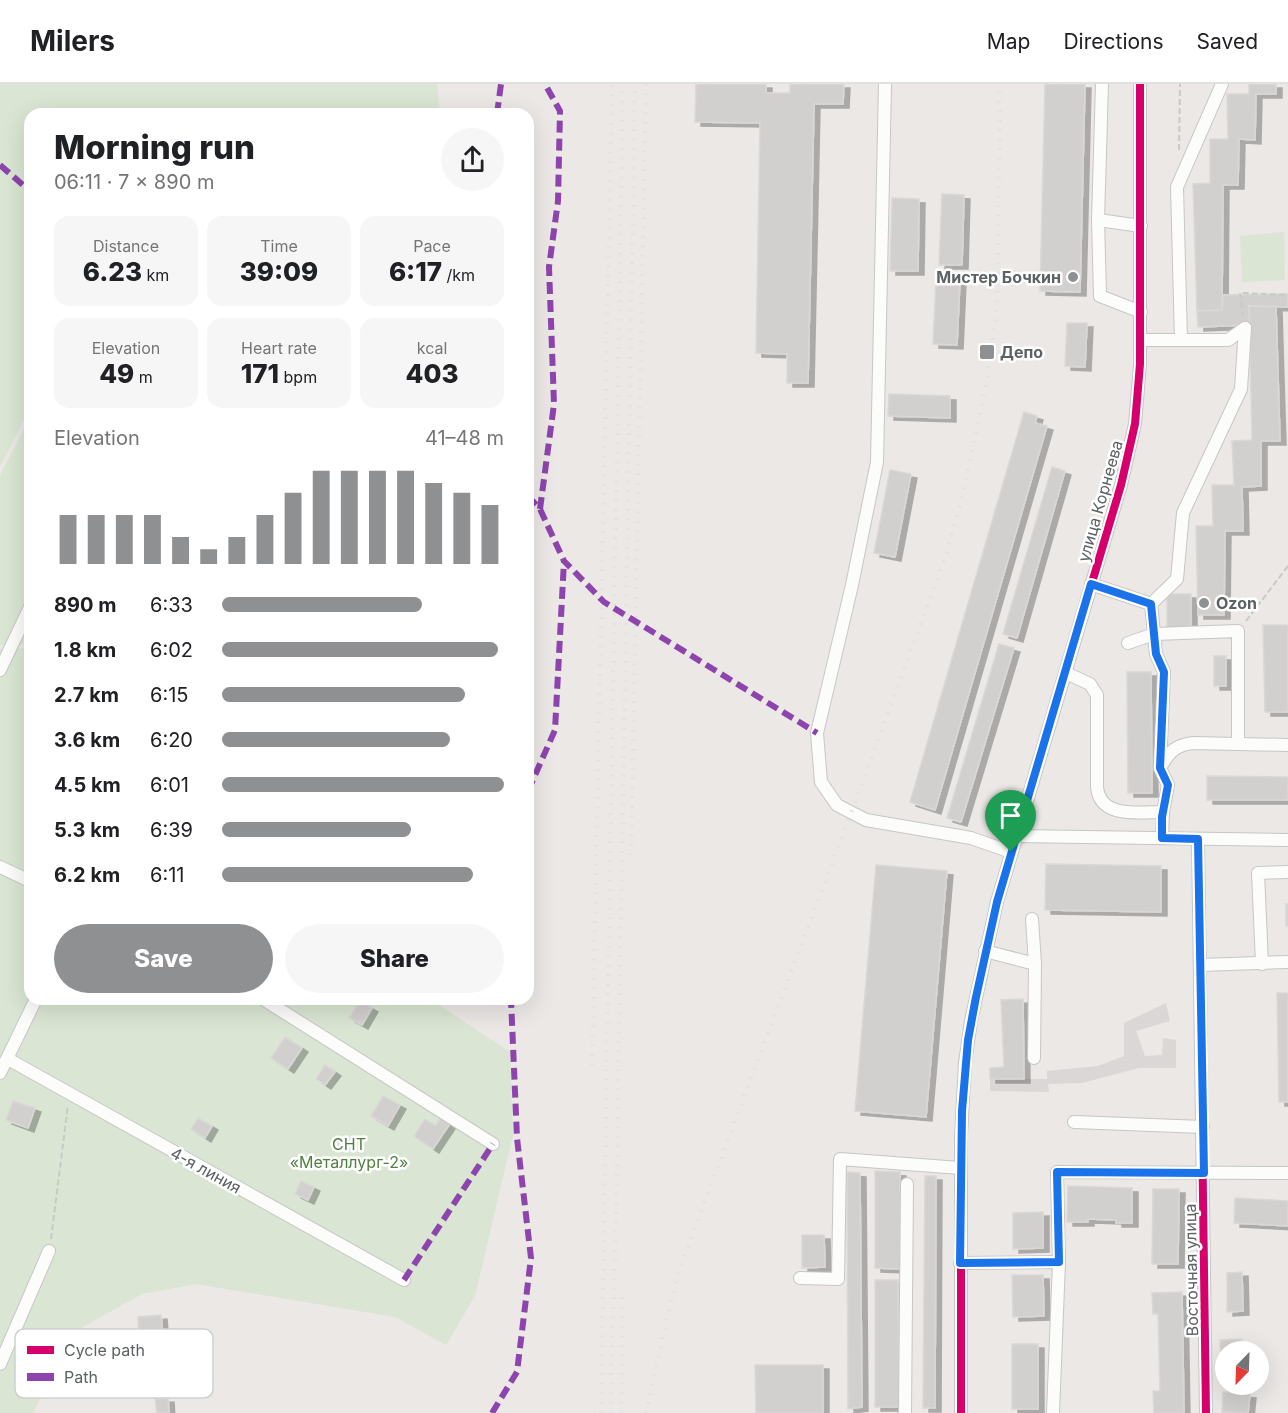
<!DOCTYPE html>
<html lang="en">
<head>
<meta charset="utf-8">
<style>
	:root { --surface:#fff; --page:#f6f6f6; --text:#202124; --muted:#757577; --line:#e0e0e0; --accent:#8e9091 }
	body { margin:0; font-family:Inter,sans-serif; background:var(--page); color:var(--text); height:100vh; display:flex; flex-direction:column; font-size:22px; white-space:nowrap }
	* { box-sizing:border-box; margin:0 }
	p { font-size:20px; color:var(--muted) }
	.icon { flex:none; width:33px; height:33px; fill:none; stroke:currentColor; stroke-width:2; stroke-linecap:round; stroke-linejoin:round }
	.map { position:relative; flex:1; overflow:hidden }
	.sheet { position:absolute; left:24px; top:24px; width:510px; height:897px; display:flex; flex-direction:column; background:var(--surface); border-radius:18px; box-shadow:0 6px 24px #0002 }
	.sheet>* { flex:none }
	.needle { width:39px; rotate:203deg }
	.tools { position:absolute; left:1215px; top:1257px; display:grid; gap:12px }
	.tools a { display:grid; place-items:center; width:54px; height:54px; border-radius:50%; background:var(--surface); box-shadow:0 6px 24px #0002; font-size:30px }
	.pin { position:absolute; display:grid; place-items:center; width:51px; height:51px; color:#fff; margin:-62px -26px; border-radius:50% 50% 50% 0; rotate:-45deg; box-shadow:0 0 6px #0007 }
	.pin .icon { rotate:45deg }
	.round { display:grid; place-items:center; flex:none; width:63px; height:63px; border-radius:32px; background:var(--page) }
	.head { display:flex; align-items:center; justify-content:space-between; height:102px; padding:0 30px }
	h1 { font-size:33px; font-weight:800; line-height:45px }
	.metrics { display:grid; grid-template-columns:repeat(3,1fr); gap:9px; height:102px; padding:6px 30px }
	.metrics div { display:grid; align-content:center; border-radius:15px; background:var(--page); text-align:center }
	.metrics b { font-size:26px; font-weight:800 }
	.metrics small { font-size:16px; font-weight:400 }
	.metrics p { font-size:16px }
	.chart { height:168px; padding:12px 30px }
	.chart p { display:flex; justify-content:space-between }
	.chart svg { width:100%; height:108px; margin-top:6px; stroke:var(--accent); stroke-width:6 }
	.button { display:flex; gap:12px; margin-top:auto; padding:12px 30px }
	.button a { flex:1; height:69px; border-radius:36px; background:var(--accent); color:#fff; font-size:24px; font-weight:800; line-height:69px; text-align:center }
	.button a+a { background:var(--page); color:var(--text) }
	ul { padding:0 30px; list-style:none; font-size:20px }
	li { display:grid; grid-template-columns:96px 72px 1fr; align-items:center; height:45px }
	li i { height:15px; border-radius:8px; background:var(--accent) }
	header { display:flex; align-items:center; gap:36px; box-sizing:border-box; height:84px; padding:0 30px; background:var(--surface); border-bottom:2px solid var(--line) }
	header strong { font-size:28px }
	nav { display:flex; gap:33px; margin-inline-start:auto; font-size:21px }
	.map>svg:first-child { display:block }
	.industrial { fill:#dbd7d6 }
	.green { fill:#dae5d3 }
	.building { fill:#d2cfcf; stroke:#dad8d6; stroke-width:1.5; filter:url(#shadow) }
	.lines { fill:none; stroke-linecap:round; stroke-linejoin:round }
	.minor-casing { stroke:#c7c6c6; stroke-width:14 }
	.path { stroke:#c6cbc8; stroke-width:2; stroke-dasharray:6 3; stroke-linecap:butt }
	.minor { stroke:#fcfcfb; stroke-width:12 }
	.rail { stroke:#e1e1e1; stroke-width:4; stroke-dasharray:1.5 8; stroke-linecap:butt }
	.quiet { stroke:#8e44ad; stroke-width:6; stroke-dasharray:12 6; stroke-linecap:butt }
	.cycleway-casing { stroke:#fff; stroke-width:11 }
	.cycleway { stroke:#d6006c; stroke-width:8 }
	.route-casing { stroke:#fff; stroke-width:12 }
	.route { stroke:#1a73e8; stroke-width:8 }
	.poi-dot { fill:#8e9091; stroke:#fff; stroke-width:2 }
	.labels { text-anchor:middle; dominant-baseline:central; stroke-width:5; stroke-linejoin:round; paint-order:stroke }
	.poi-label { font-size:16px; font-weight:bold; fill:#5c6163; stroke:#fff; text-anchor:start }
	.street-label { font-size:16px; fill:#5c6163; stroke:#fff }
	.park-label { font-size:16px; fill:#4f7f3f; stroke:#fff }
	.key { fill:#fff; stroke:#ced0d0; stroke-width:1.5 }
	.key-label { font-size:16px; fill:#5c6163 }
</style>
</head>
<body>
<header>
<strong>Milers</strong>
<nav><a>Map</a><a>Directions</a><a>Saved</a></nav>
</header>
<div class="map">
<svg width="1288" height="1329" viewBox="0 0 1288 1329">
	<defs>
		<filter id="shadow"><feDropShadow dx="6" dy="4" stdDeviation="0" flood-color="#0004"/></filter>
	</defs>
	<rect width="100%" height="100%" fill="#ebe8e6"/>
	<!-- industrial -->
	<path class="industrial" d="M1166 919 1170 937 1136 947 1145 972 1162 971 1163 954 1176 956V984H1139L1082 999 1048 1000 1049 1008 990 1007V995H1047V987L1098 982 1124 972V939Z"/>
	<!-- green -->
	<g class="green">
		<path d="M0 0H437L440 30H30V324L0 383Z"/>
		<path d="M1284 148 1285 196 1242 198 1240 152Z"/>
		<path d="M30 333V560L0 561V391Z"/>
		<path d="M30 564V915H430L510 968 513 1051 475 1212 446 1261 395 1233 196 1200 142 1210 74 1248 33 1329H0V565Z"/>
	</g>
	<!-- building -->
	<g class="building">
		<path d="M696 0H766V9H790V0H844L843 20H814L808 299H787V270L756 269 760 39 695 38Z"/>
		<path d="M1045 0H1085L1080 208 1040 207Z"/>
		<path d="M1249 0H1276V10H1256L1255 56 1239 55 1238 101H1223L1222 226 1197 227 1193 100 1210 99V55H1228L1227 10H1249Z"/>
		<path d="M942 110 964 111 962 181H939Z"/>
		<path d="M892 114 919 115 918 187H890Z"/>
		<path d="M936 195 960 196 957 261 933 260Z"/>
		<path d="M1288 210V223L1249 222 1250 241 1198 243 1197 227 1222 226 1223 211Z"/>
		<path d="M1249 222 1276 223 1280 357H1261V402L1242 403 1243 447H1225L1224 531H1198L1196 442H1213L1212 401H1234L1232 357 1252 356Z"/>
		<path d="M1067 239H1087L1085 283 1065 282Z"/>
		<path d="M889 310 950 312V334L888 332Z"/>
		<path d="M1024 328 1037 332 1035 339 1047 342 935 726 910 718Z"/>
		<path d="M1052 383 1065 387 1017 554 1003 550Z"/>
		<path d="M890 386 911 390 895 473 874 469Z"/>
		<rect x="1167" y="510" width="24" height="37"/>
		<path d="M1263 541H1288V628H1265Z"/>
		<path d="M999 560 1014 564 961 738 947 734Z"/>
		<rect x="1214" y="572" width="12" height="30"/>
		<path d="M1127 588H1151L1152 709H1128Z"/>
		<path d="M1207 692 1288 693V716H1207Z"/>
		<path d="M1046 780 1161 782V828L1045 826Z"/>
		<path d="M876 781 947 787 926 1033 855 1027Z"/>
		<rect x="1286" y="820" width="2" height="22"/>
		<path d="M1277 909H1288V1018H1279Z"/>
		<path d="M1023 915 1024 995H990V984L1004 983 1001 916Z"/>
		<path d="M360 917 372 924 362 941 349 934Z"/>
		<path d="M285 953 302 964 288 985 271 974Z"/>
		<path d="M325 981 335 988 325 1001 316 995Z"/>
		<path d="M383 1012 400 1021 388 1042 371 1032Z"/>
		<path d="M13 1017 35 1024 28 1044 6 1036Z"/>
		<path d="M442 1032 451 1038 433 1065 414 1052 425 1035 435 1042Z"/>
		<path d="M198 1034 212 1042 205 1054 191 1045Z"/>
		<path d="M875 1087 900 1088V1185L875 1184Z"/>
		<path d="M847 1088 860 1089 862 1323 848 1325Z"/>
		<path d="M925 1092H936L935 1324H923Z"/>
		<path d="M301 1097 314 1103 308 1116 295 1110Z"/>
		<path d="M1068 1102 1132 1104V1139H1116V1136L1088 1135V1138H1067Z"/>
		<path d="M1153 1105H1179L1178 1180H1152Z"/>
		<path d="M1235 1114 1288 1117V1142L1234 1139Z"/>
		<path d="M1043 1128V1164L1013 1165V1129Z"/>
		<path d="M802 1151H824L825 1183 802 1184Z"/>
		<path d="M1242 1188 1243 1227 1227 1228V1189Z"/>
		<path d="M1012 1191H1043L1044 1232 1013 1233Z"/>
		<path d="M875 1196H898L899 1323H875Z"/>
		<path d="M1182 1208 1184 1329H1154L1153 1307H1160L1158 1230H1153L1152 1209Z"/>
		<path d="M161 1231 163 1255 139 1256 138 1233Z"/>
		<path d="M1242 1255 1243 1268H1226V1275H1221L1220 1256Z"/>
		<rect x="1012" y="1260" width="26" height="65"/>
		<path d="M755 1281H823V1329H756Z"/>
		<path d="M1223 1308 1250 1310 1248 1329 1222 1328Z"/>
		<path d="M168 1314 169 1329H157L155 1315Z"/>
	</g>
	<g class="lines">
		<defs>
			<g id="minor">
				<path d="M885 0 877 378 852 501 817 649 821 698 837 721 866 736 971 754 1011 768"/>
				<path d="M1098 136 1102 0"/>
				<path d="M1141 142 1098 136 1100 212 1141 228"/>
				<path d="M1141 256H1228L1245 244"/>
				<path d="M1181 256 1177 103 1222 0"/>
				<path d="M1091 500 1151 520 1177 495 1183 429 1241 305 1245 244"/>
				<path d="M1128 559 1154 550 1151 520"/>
				<path d="M0 586 30 523"/>
				<path d="M1066 589 1090 600 1097 611V703C1100 735 1139 728 1163 728L1162 754"/>
				<path d="M1160 684 1164 588 1156 570 1154 550 1238 547V659"/>
				<path d="M1163 728 1168 701 1160 684C1169 668 1175 661 1193 659L1288 661"/>
				<path d="M1016 752 1288 756"/>
				<path d="M1198 755 1206 1329"/>
				<path d="M0 783 30 797"/>
				<path d="M1032 835 1035 880"/>
				<path d="M985 867 1035 880 1034 974"/>
				<path d="M1262 880 1258 789 1288 788"/>
				<path d="M1201 881 1288 878"/>
				<path d="M263 915 493 1060"/>
				<path d="M8 975 404 1196"/>
				<path d="M0 989 36 915"/>
				<path d="M1074 1038 1203 1043"/>
				<path d="M960 1179 1059 1178"/>
				<path d="M800 1194 838 1195 840 1075 960 1084"/>
				<path d="M0 1280 49 1167"/>
				<path d="M905 1329 907 1100"/>
				<path d="M961 1329V1052L965 979 971 937 997 818 1121 401 1135 340 1140 280V0"/>
				<path d="M1053 1329 1059 1178 1057 1088 1288 1089"/>
			</g>
		</defs>
		<!-- minor casing -->
		<use href="#minor" class="minor-casing"/>
		<!-- path -->
		<g class="path">
			<path d="M1179 66 1180 0"/>
			<path d="M1243 233 1240 209 1288 211"/>
			<path d="M1246 537 1288 482"/>
			<path d="M51 1155 68 1021"/>
		</g>
		<!-- minor -->
		<use href="#minor" class="minor"/>
		<!-- rail -->
		<g class="rail">
			<path d="M631 771 646 0"/>
			<path d="M592 981 612 0"/>
			<path d="M601 1329 623 0"/>
			<path d="M611 1329V1278L615 1185 635 0"/>
			<path d="M621 1329 623 1212"/>
			<path d="M646 1329 677 1191 869 681 945 474 961 419 988 289 997 220 1000 56 999 0"/>
		</g>
		<!-- quiet -->
		<g class="quiet">
			<path d="M497 30 501 0"/>
			<path d="M0 81 30 107"/>
			<path d="M528 412 540 425 564 477 604 518 817 649"/>
			<path d="M540 425 554 320 549 183 558 117 560 27 545 0"/>
			<path d="M528 707 555 646 564 477"/>
			<path d="M404 1196 493 1060"/>
			<path d="M492 1329 517 1288 531 1174 517 1054 511 915"/>
		</g>
		<defs>
			<g id="cycleway">
				<path d="M1198 755 1206 1329"/>
				<path d="M961 1329V1052L965 979 971 937 997 818 1121 401 1135 340 1140 280V0"/>
			</g>
		</defs>
		<!-- cycleway casing -->
		<use href="#cycleway" class="cycleway-casing"/>
		<!-- cycleway -->
		<use href="#cycleway" class="cycleway"/>
	</g>
	<g class="lines">
		<defs>
			<path id="route" d="M1091 500 1151 520 1156 570 1164 588 1160 684 1168 701 1162 733V754L1198 755 1204 1089 1057 1088 1059 1178 960 1179 962 1027 968 956 976 913 997 818Z"/>
		</defs>
		<!-- route casing -->
		<use href="#route" class="route-casing"/>
		<!-- route -->
		<use href="#route" class="route"/>
	</g>
	<!-- markers -->
	<g class="poi-dot">
		<circle cx="1073" cy="193" r="6"/>
		<rect x="979" y="260" width="16" height="16" rx="3"/>
		<circle cx="1204" cy="519" r="6"/>
	</g>
	<g class="labels">
		<!-- poi labels -->
		<g class="poi-label">
			<text x="1061" y="193" text-anchor="end">Мистер Бочкин</text>
			<text x="1000" y="268">Депо</text>
			<text x="1216" y="519">Ozon</text>
		</g>
		<!-- street labels -->
		<g class="street-label">
			<text transform="translate(1100 417) rotate(-74)">улица Корнеева</text>
			<text transform="translate(206 1086) rotate(29)">4-я линия</text>
			<text transform="translate(1191 1186) rotate(-91)">Восточная улица</text>
		</g>
		<!-- park labels -->
		<g class="park-label">
			<text x="349" y="1060">СНТ<tspan x="349" dy="18">«Металлург-2»</tspan></text>
		</g>
	</g>
	<!-- legend -->
	<rect x="15" y="1245" width="198" height="69" rx="9" class="key"/>
	<rect x="27" y="1262" width="27" height="8" fill="#d6006c"/>
	<rect x="27" y="1289" width="27" height="8" fill="#8e44ad"/>
	<g class="key-label">
		<text x="64" y="1272">Cycle path</text>
		<text x="64" y="1299">Path</text>
	</g>
</svg>
<div class="tools">
<a><svg class="needle" viewBox="-14 -14 28 28"><path d="M0-13l5 13h-10z" fill="#e53935"/><path d="M0 13l5-13h-10z" fill="#757577"/></svg></a>
</div>
<div class="pin" style="left:1011px;top:768px;background:#1e9e55"><svg class="icon" aria-label="arrive" viewBox="0 0 24 24"><path d="M6 21V4h12l-3 4 3 4H6"/></svg></div>
<section class="sheet">
<div class="head"><div><h1>Morning run</h1><p>06:11 · 7 × 890 m</p></div><a class="round"><svg class="icon" aria-label="share" viewBox="0 0 24 24"><path d="M12 15V3M7 8l5-5 5 5M5 13v7h14v-7"/></svg></a></div>
<div class="metrics">
<div><p>Distance</p><b>6.23<small> km</small></b></div>
<div><p>Time</p><b>39:09</b></div>
<div><p>Pace</p><b>6:17<small> /km</small></b></div>
</div>
<div class="metrics">
<div><p>Elevation</p><b>49<small> m</small></b></div>
<div><p>Heart rate</p><b>171<small> bpm</small></b></div>
<div><p>kcal</p><b>403</b></div>
</div>
<div class="chart"><p><span>Elevation</span>41–48 m</p>
<svg viewBox="0 0 160 44" preserveAspectRatio="none"><path d="M5 44V24M15 44V24M25 44V24M35 44V24M45 44V33M55 44V38M65 44V33M75 44V24M85 44V15M95 44V6M105 44V6M115 44V6M125 44V6M135 44V11M145 44V15M155 44V20"/></svg>
</div>
<ul>
<li><b>890 m</b>6:33<i style="width:71%"></i></li>
<li><b>1.8 km</b>6:02<i style="width:98%"></i></li>
<li><b>2.7 km</b>6:15<i style="width:86%"></i></li>
<li><b>3.6 km</b>6:20<i style="width:81%"></i></li>
<li><b>4.5 km</b>6:01<i style="width:100%"></i></li>
<li><b>5.3 km</b>6:39<i style="width:67%"></i></li>
<li><b>6.2 km</b>6:11<i style="width:89%"></i></li>
</ul>
<div class="button"><a>Save</a><a>Share</a></div>
</section>
</div>
</body>
</html>
